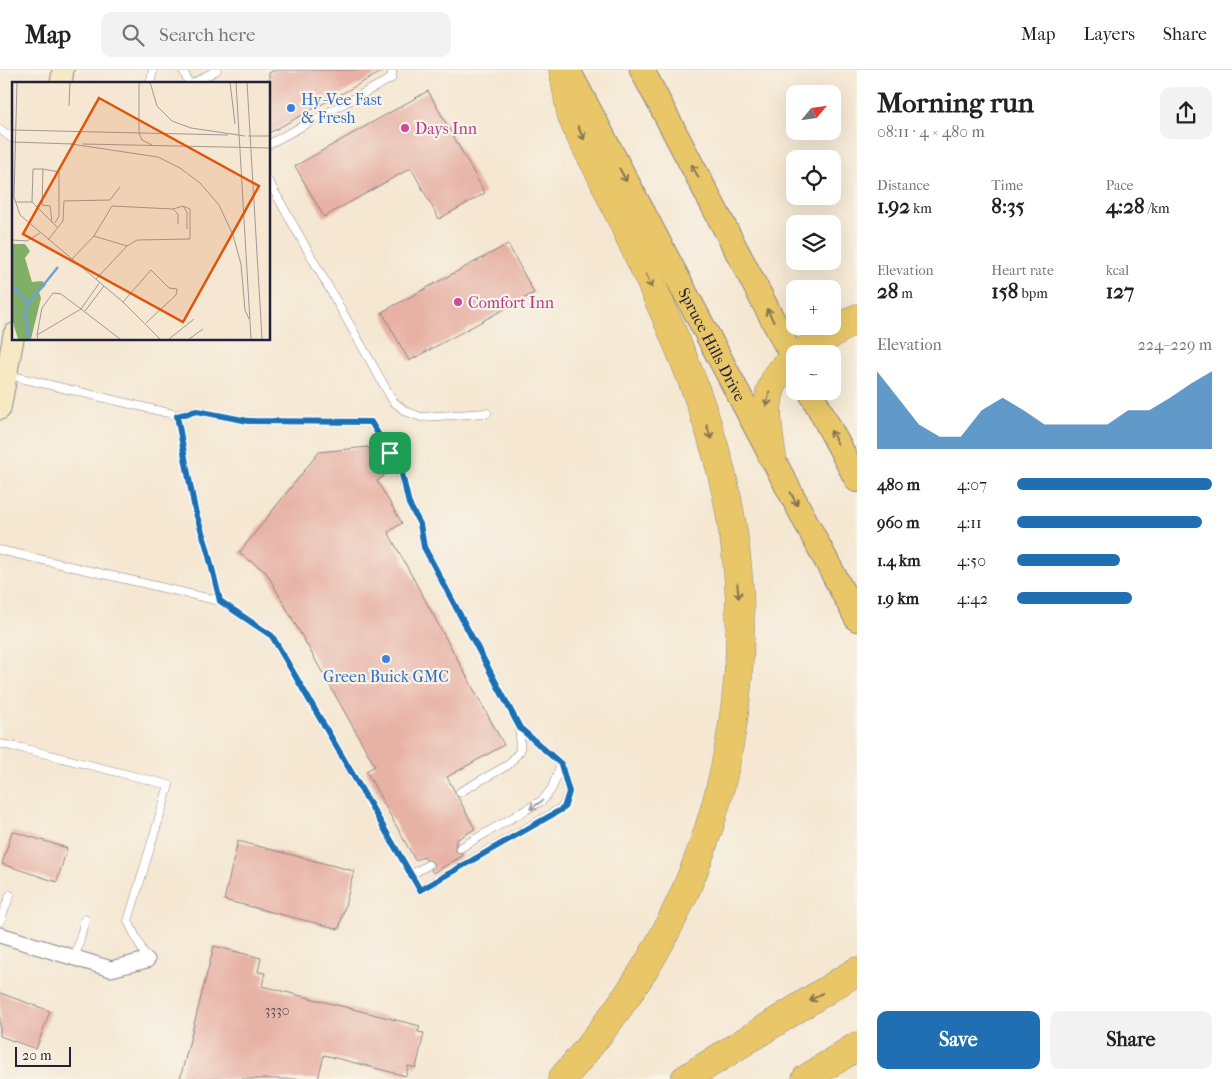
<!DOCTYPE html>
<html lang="en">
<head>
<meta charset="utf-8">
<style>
	:root { --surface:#fff; --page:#f2f2f2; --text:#222; --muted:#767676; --line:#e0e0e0; --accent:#1f6fb2 }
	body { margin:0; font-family:"IM FELL French Canon",serif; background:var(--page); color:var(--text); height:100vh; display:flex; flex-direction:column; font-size:19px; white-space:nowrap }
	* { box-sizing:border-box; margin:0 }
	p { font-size:16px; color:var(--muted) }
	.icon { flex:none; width:28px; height:28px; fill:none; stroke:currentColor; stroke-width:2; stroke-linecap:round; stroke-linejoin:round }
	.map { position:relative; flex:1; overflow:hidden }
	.panel { display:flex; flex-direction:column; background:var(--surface); width:375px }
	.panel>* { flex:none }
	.needle { width:32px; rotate:61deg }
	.tools { position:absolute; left:786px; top:15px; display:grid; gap:10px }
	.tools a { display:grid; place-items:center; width:55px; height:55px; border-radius:10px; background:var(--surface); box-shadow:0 5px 20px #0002; font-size:25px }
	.scale { position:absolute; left:15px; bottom:12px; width:56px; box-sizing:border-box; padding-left:5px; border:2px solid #22223b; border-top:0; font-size:14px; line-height:18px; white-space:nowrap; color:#22223b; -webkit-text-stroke:4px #f7f3e8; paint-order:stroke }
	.pin { position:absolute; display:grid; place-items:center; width:42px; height:42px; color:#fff; margin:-21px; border-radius:10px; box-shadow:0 2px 8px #0006 }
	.round { display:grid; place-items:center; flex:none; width:52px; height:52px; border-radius:10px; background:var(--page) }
	.overview { display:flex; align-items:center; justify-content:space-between; height:85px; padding:0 20px }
	h1 { font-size:28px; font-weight:700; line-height:38px }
	.stats { display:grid; grid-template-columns:repeat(3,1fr); gap:8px; height:85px; padding:5px 20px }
	.stats div { display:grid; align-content:center }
	.stats b { font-size:21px; font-weight:700 }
	.stats small { font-size:14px; font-weight:400 }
	.stats p { font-size:14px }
	.chart { height:140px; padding:10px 20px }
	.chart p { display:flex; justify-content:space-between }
	.chart svg { width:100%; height:90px; margin-top:5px; fill:var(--accent); opacity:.7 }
	.primary-button { display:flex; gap:10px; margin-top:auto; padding:10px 20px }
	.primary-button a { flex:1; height:58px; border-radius:10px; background:var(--accent); color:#fff; font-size:20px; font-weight:700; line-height:58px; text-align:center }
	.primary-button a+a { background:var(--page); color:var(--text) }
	ul { padding:0 20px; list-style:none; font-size:16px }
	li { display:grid; grid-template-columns:80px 60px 1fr; align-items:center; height:38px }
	li i { height:12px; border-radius:6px; background:var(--accent) }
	header { display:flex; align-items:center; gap:30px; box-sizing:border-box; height:70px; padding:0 25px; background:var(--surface); border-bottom:1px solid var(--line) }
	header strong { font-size:24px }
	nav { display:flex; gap:28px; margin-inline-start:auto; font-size:18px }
	.search { width:350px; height:45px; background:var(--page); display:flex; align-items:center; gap:12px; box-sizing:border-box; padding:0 18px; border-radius:10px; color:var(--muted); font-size:19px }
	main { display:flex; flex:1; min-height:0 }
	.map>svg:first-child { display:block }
	.building { fill:#e7b1a4 }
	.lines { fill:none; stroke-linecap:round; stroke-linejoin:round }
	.service-casing { stroke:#8c8486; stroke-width:9 }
	.minor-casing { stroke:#8c8486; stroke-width:17 }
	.secondary-casing { stroke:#8c8486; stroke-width:23 }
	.primary-casing { stroke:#8c8486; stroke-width:26 }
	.motorway-casing { stroke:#8c8486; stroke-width:29 }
	.service { stroke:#fff; stroke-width:8 }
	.minor { stroke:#fff; stroke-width:15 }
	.secondary { stroke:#f6e9c3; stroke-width:21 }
	.primary { stroke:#e9c769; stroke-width:24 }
	.motorway { stroke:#e9c769; stroke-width:28 }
	.oneway { stroke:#867452 }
	.oneway2 { stroke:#9c9ca7 }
	.route-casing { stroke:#fff; stroke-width:10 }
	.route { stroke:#1f6fb2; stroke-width:6 }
	.shop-dot { fill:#3f7fe0; stroke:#f7f3e8; stroke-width:2 }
	.hotel-dot { fill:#d1479c; stroke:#f7f3e8; stroke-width:2 }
	.labels { text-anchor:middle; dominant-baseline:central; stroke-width:4.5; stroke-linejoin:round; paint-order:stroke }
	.number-label { font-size:14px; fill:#534655 }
	.shop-label { font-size:16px; fill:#366cbe; stroke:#f7f3e8; text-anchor:start }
	.hotel-label { font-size:16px; fill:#b23c85; stroke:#f7f3e8; text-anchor:start }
	.street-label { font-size:16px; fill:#22223b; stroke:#f7f3e8 }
	.inset-river { fill:none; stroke:#70a1da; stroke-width:2.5 }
	.inset-road { fill:none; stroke:#a19895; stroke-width:1 }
	.view { fill:#de560e; fill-opacity:0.15; stroke:#de560e; stroke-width:2.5 }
	.inset-edge { fill:none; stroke:#22223b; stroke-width:2.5 }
</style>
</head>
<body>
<header>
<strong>Map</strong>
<div class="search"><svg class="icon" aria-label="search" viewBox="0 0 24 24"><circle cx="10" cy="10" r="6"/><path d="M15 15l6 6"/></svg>Search here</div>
<nav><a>Map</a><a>Layers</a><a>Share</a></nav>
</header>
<main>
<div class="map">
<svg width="857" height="1009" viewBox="0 0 857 1009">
	<rect width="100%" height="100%" fill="#f7f3e8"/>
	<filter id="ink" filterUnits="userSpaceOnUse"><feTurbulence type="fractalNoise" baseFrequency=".02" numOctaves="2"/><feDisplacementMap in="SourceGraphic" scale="10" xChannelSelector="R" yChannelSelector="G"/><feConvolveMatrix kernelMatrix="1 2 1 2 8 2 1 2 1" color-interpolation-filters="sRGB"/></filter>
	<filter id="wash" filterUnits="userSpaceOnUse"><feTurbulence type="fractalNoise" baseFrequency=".0096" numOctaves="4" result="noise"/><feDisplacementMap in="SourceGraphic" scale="20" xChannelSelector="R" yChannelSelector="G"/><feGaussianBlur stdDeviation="1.12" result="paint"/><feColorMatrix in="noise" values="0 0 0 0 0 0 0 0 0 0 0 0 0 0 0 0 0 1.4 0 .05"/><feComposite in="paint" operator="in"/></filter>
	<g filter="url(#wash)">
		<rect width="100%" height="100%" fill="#f5e7d1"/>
		<g id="blocks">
			<!-- building -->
			<g class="building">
				<path d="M275 0H385L269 63V3Z"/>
				<path d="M428 21 485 123 439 149 411 98 324 147 295 96Z"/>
				<path d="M508 174 534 223 409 291 382 242Z"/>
				<path d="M368 377 384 406 377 411 402 453 388 462 504 675 447 707 475 759 456 770 455 780 464 785 433 803 431 800 434 794 431 790H426L424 787 415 790 366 701 375 696 266 502 239 483 319 382Z"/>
				<path d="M12 761 67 778 57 812 2 794Z"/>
				<path d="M238 771 354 801 339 859 224 830Z"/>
				<path d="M214 876 261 888 258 902 265 903 262 916 420 956 418 962 424 963 416 998 408 996 406 1006 324 985 318 1009H180Z"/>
				<path d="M0 923 50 941 36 979 0 966Z"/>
			</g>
		</g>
	</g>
	<g filter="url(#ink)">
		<use href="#blocks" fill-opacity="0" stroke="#8c8486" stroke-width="1"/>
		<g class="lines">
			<defs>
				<g id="service">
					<path d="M183 0 189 14"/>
					<path d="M150 14 153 0"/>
					<path d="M192 14 217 0"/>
					<path d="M0 59 14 70"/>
					<path d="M269 74 392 8V0"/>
					<path d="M269 112 393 331 405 341 421 347 487 343"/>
					<path d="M8 305 177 345 197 341 248 351 371 352 401 404 409 434 420 454 424 477 520 658 561 694 569 722 563 737 420 820 272 566 220 531"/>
					<path d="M0 480 220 531 207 478 195 439 177 345"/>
					<path d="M0 674 22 678 169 715 128 851 147 890"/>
					<path d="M460 722 508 695 520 681V658"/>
					<path d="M460 778 543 730 552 718 561 694"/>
					<path d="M411 805 428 795"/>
					<path d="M0 851 10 825"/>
					<path d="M75 888 85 849"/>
				</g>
				<path id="minor" d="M0 865 111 899 147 890"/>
				<g id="secondary">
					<path d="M61 14 63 0"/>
					<path d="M0 339 14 264"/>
				</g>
				<g id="primary">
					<path id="s1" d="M568 0 857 549"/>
					<path d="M642 0 795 292"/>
					<path d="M810 321 857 410"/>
				</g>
				<g id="motorway">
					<path d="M800 284 857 248"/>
					<path d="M772 386C766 346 760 314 795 287"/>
					<path d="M562 1009C600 965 636 918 663 867 731 740 756 584 730 443 719 380 697 319 672 261 650 209 625 158 602 107 592 86 577 65 571 43 568 29 566 14 563 0"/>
					<path d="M685 1009 857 901"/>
					<path d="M806 1009 857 976"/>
				</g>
			</defs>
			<!-- service casing -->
			<use href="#service" class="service-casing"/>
			<!-- minor casing -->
			<use href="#minor" class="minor-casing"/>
			<!-- secondary casing -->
			<use href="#secondary" class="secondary-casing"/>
			<!-- primary casing -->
			<use href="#primary" class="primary-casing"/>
			<!-- motorway casing -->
			<use href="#motorway" class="motorway-casing"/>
			<!-- service -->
			<use href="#service" class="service"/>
			<!-- minor -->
			<use href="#minor" class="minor"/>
			<!-- secondary -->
			<use href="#secondary" class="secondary"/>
			<!-- primary -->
			<use href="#primary" class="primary"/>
			<!-- motorway -->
			<use href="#motorway" class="motorway"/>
		</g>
		<!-- one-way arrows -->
		<defs><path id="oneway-shaft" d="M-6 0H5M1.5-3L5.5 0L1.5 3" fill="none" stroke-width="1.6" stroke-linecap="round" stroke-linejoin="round" transform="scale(1.25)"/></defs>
		<g class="oneway">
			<use href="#oneway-shaft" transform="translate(581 63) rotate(64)"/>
			<use href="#oneway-shaft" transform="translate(695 101) rotate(-118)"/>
			<use href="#oneway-shaft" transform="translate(623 105) rotate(62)"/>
			<use href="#oneway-shaft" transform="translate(649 211) rotate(66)"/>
			<use href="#oneway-shaft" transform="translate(770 245) rotate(-118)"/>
			<use href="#oneway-shaft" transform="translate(768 329) rotate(99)"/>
			<use href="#oneway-shaft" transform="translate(709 362) rotate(73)"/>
			<use href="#oneway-shaft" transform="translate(834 367) rotate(-118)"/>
			<use href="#oneway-shaft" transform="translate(794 429) rotate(62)"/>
			<use href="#oneway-shaft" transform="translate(738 521) rotate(85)"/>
			<use href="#oneway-shaft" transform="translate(816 927) rotate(148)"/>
		</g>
		<use class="oneway2" href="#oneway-shaft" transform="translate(536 735) rotate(145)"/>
	</g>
	<g class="lines" filter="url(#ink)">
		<defs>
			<path id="route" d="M197 341 248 351 371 352 402 404 409 434 420 454 424 477 520 658 561 694 569 722 564 738 420 820 272 566 220 531 207 478 195 440 177 346Z"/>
		</defs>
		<!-- route casing -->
		<use href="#route" class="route-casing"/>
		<!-- route -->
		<use href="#route" class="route"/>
	</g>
	<!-- markers -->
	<g class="shop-dot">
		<circle cx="291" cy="38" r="5"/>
		<circle cx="386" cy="589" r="5"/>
	</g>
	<g class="hotel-dot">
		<circle cx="405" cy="58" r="5"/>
		<circle cx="458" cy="232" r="5"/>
	</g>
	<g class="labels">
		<!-- number labels -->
		<g class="number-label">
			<text x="277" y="940">3330</text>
		</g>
		<!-- shop labels -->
		<g class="shop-label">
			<text x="301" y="29">Hy-Vee Fast<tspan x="301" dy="18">&amp; Fresh</tspan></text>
			<text x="386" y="606" text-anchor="middle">Green Buick GMC</text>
		</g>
		<!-- hotel labels -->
		<g class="hotel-label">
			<text x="415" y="58">Days Inn</text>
			<text x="468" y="232">Comfort Inn</text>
		</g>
		<!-- street labels -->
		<g class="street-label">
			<text stroke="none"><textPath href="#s1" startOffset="310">Spruce Hills Drive</textPath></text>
		</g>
	</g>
	<!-- overview -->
	<g transform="translate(12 12)">
		<rect width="258" height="258" fill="#f5e7d1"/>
		<path d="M0 162H13L18 169 13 176 20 200 30 199 34 203 27 210 29 216 19 257H6L0 237Z" fill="#81af67"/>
		<path class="inset-river" d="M0 207H4L16 222 13 232 17 257M16 222 46 185"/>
		<path class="inset-road" d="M5 0 2 115 8 133 111 220 148 257M127 0V51L130 58 140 63M138 0 145 24 160 39 179 46 233 54M218 0 223 42M224 0 239 257M235 0 250 257M57 24 58 0M1 48 216 53M236 54H258M0 60 61 62M59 62 146 75 168 86 188 101 207 123 221 153 229 182 233 228 237 237M71 62 258 66M31 87 47 90V134L43 141M3 120H20M171 124 175 130V147M161 127 166 132V142M40 140 20 120 21 87H31L30 123 38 124 40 140 45 145M82 154 115 164 84 197M0 158 15 159 28 151M36 158 51 139 52 119 98 118 108 105M60 177 82 154 100 124 161 127 171 124 178 127V157L125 158 115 164M111 220 139 188 157 206 165 207 164 213 134 241M73 229 92 204M25 253 30 226 41 211 49 212 69 227 88 200M26 257 25 253 69 227 108 257M157 257 182 237M177 257 191 247"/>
		<path class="view" d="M87 16 247 104 171 240 11 152Z"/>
		<rect width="258" height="258" class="inset-edge"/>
	</g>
</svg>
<div class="tools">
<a><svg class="needle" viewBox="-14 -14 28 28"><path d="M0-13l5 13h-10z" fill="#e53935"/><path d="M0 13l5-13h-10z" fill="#767676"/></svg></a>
<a><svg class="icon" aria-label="locate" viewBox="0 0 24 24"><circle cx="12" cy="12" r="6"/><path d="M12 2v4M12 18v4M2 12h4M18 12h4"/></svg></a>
<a><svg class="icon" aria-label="layers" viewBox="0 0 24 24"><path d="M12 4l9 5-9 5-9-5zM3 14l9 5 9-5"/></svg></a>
<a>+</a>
<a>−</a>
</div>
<div class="scale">20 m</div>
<div class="pin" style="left:390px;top:383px;background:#1e9e55"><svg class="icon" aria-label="arrive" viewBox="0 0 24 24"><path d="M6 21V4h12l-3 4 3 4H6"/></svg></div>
</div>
<section class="panel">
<div class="overview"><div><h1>Morning run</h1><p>08:11 · 4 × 480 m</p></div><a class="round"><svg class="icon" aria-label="share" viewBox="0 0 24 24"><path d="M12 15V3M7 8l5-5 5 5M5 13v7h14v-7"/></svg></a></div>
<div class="stats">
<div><p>Distance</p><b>1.92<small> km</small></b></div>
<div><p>Time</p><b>8:35</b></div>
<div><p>Pace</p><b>4:28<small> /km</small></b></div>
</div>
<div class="stats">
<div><p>Elevation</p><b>28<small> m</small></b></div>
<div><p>Heart rate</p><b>158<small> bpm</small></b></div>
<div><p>kcal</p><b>127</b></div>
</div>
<div class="chart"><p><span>Elevation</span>224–229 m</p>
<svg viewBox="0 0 160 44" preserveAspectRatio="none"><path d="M0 44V6L10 19L20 32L30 38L40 38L50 25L60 19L70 25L80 32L90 32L100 32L110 32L120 25L130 25L140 19L150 12L160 6V44z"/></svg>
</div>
<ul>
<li><b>480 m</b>4:07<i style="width:100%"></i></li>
<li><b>960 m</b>4:11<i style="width:95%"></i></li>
<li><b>1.4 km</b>4:50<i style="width:53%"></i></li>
<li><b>1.9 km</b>4:42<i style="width:59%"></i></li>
</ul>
<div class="primary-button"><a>Save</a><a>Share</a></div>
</section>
</main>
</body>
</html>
